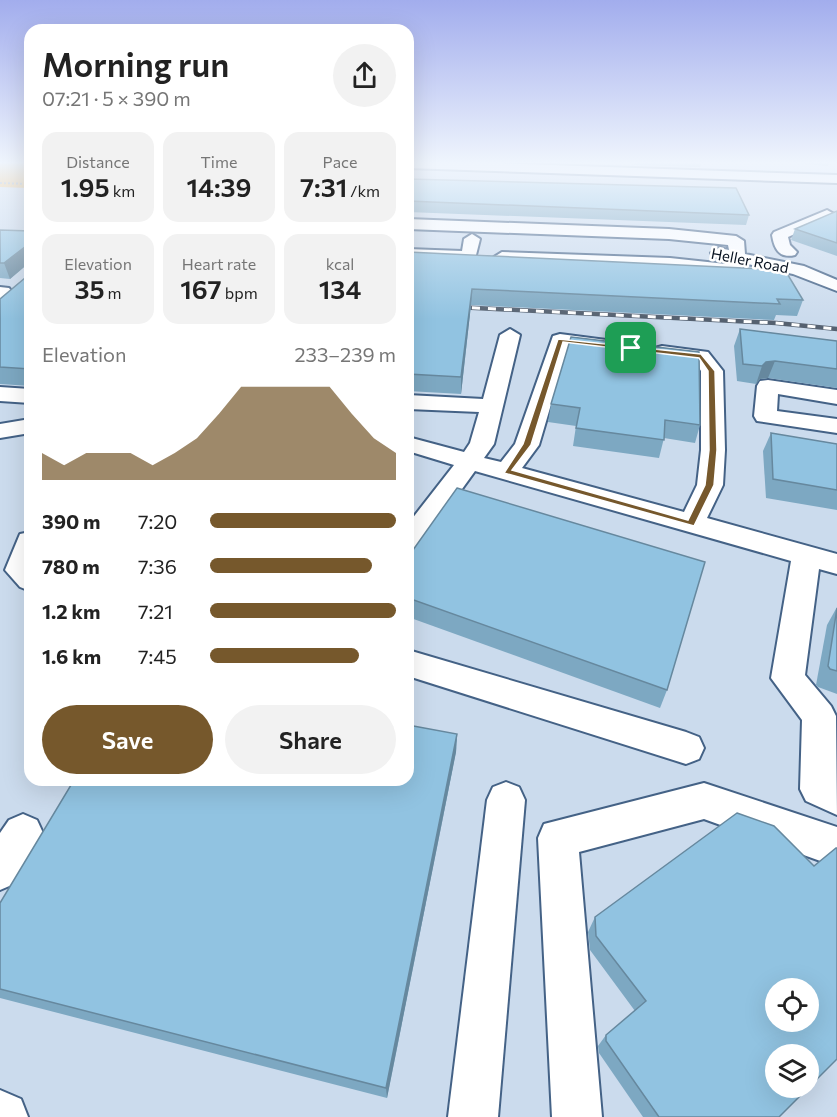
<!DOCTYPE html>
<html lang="en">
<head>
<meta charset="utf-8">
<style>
	:root { --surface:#fff; --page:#f2f2f2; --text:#222; --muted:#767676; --accent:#76582c }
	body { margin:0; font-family:Commissioner,sans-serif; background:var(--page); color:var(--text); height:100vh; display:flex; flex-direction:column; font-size:22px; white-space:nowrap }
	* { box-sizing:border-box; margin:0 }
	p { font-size:20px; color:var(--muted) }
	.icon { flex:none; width:33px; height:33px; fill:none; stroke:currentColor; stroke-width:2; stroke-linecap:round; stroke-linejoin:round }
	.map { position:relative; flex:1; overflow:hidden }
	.drawer { position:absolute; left:24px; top:24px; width:390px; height:762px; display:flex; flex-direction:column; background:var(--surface); border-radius:18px; box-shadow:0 6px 24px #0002 }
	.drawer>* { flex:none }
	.fabs { position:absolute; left:765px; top:978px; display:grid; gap:12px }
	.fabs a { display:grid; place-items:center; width:54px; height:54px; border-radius:50%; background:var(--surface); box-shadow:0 6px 24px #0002; font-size:30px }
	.pin { position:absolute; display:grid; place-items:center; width:51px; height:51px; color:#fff; margin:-26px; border-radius:12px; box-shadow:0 3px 9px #0006 }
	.round { display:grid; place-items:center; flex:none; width:63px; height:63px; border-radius:32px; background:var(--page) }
	.head { display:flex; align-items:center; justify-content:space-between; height:102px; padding:0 18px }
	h1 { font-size:33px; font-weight:600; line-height:45px }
	.metrics { display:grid; grid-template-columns:repeat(3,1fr); gap:9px; height:102px; padding:6px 18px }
	.metrics div { display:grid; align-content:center; border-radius:15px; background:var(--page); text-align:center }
	.metrics b { font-size:26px; font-weight:600 }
	.metrics small { font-size:16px; font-weight:400 }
	.metrics p { font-size:16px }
	.chart { height:168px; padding:12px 18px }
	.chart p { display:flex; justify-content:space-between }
	.chart svg { width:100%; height:108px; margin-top:6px; fill:var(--accent); opacity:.7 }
	.primary-button { display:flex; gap:12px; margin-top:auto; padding:12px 18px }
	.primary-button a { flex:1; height:69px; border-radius:36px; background:var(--accent); color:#fff; font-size:24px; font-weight:600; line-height:69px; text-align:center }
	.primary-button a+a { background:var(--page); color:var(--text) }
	ul { padding:0 18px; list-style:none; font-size:20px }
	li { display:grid; grid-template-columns:96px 72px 1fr; align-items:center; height:45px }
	li i { height:15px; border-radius:8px; background:var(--accent) }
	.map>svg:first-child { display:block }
	.built { fill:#cbdbed; fill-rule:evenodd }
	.green { fill:#f8ad33 }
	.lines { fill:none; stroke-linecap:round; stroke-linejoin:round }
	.minor-casing { stroke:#446286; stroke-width:4 }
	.path { stroke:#808c9b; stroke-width:2; stroke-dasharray:2 2; stroke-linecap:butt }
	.minor { fill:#fff; fill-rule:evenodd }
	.rail-casing { stroke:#556170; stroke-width:4.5 }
	.rail { stroke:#fff; stroke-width:3; stroke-dasharray:8; stroke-linecap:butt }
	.wall { fill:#7da8c2 }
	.shaded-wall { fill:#66889e }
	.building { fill:#91c3e1; stroke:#66889e; stroke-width:1.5; fill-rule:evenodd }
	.route { fill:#76582c; stroke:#fff; stroke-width:1.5; fill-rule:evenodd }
	.labels { text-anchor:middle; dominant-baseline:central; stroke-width:5; stroke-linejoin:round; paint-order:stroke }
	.far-street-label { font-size:15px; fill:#071220; stroke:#fff }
</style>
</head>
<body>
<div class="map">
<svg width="837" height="1117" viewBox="0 0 837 1117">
	<rect width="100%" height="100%" fill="#dce9fa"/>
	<!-- built -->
	<path class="built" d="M408 163 837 179V1117H0V184L30 185V780H408ZM776 988H808V1022H776ZM776 1054H808V1088H776Z"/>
	<!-- green -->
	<path class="green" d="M0 163H30V188L0 187Z"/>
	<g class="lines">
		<defs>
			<g id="minor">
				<path d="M408 163H492L837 175V183L408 168Z"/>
				<path d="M827 210 834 214 832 217 788 237 790 245 797 252 795 255C779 259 774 248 772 235L774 232Z"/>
				<path d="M408 219 669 229 736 236 744 241 745 254 804 266 837 280V291L793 274 743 263 739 274 733 275 670 268 502 262 494 257 502 252 670 258 726 264 728 260 713 256 711 253 719 248 729 250 728 245 669 239 408 229Z"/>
				<path d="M472 234 480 239 475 259H408V249L462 251 464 239Z"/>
				<path d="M0 287 9 288 12 292 0 299Z"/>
				<path d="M510 329 520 335 494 444 484 458 501 462 515 444 553 336 560 334 614 341 617 345 614 349 607 351 568 347 539 445 522 468 684 512 697 485 701 450V371L695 361 655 356 652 352 655 348 662 346 708 352 723 371 725 450 723 485 707 518 837 554V574L819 569 805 675 831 706 836 716 837 815 806 801 800 789 802 720 771 678 791 561 475 471 418 550 408 552V524L454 465 408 451V437L464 452 470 443 479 412 408 409V395L483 399 500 335Z"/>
				<path d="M768 380 837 390V404L778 394 777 411 837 419V433L757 421 754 416 757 386 760 381Z"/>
				<path d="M0 387 30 389V403L0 401Z"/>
				<path d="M30 419V433L0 438V424Z"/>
				<path d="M30 532V591L20 587 5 570 20 534Z"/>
				<path d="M408 650 686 732 699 737 704 748 699 759 686 764 408 676Z"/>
				<path d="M506 782 519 787 525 800 498 1117H448L487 800 493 787Z"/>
				<path d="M704 783 837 827V867L704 819 579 852 602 1117H552L538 838 544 824Z"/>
				<path d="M23 814 37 820 43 833 14 884 0 890V833L9 820Z"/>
				<path d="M0 1090 21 1099 28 1117H0Z"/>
			</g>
		</defs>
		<!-- minor casing -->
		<use href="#minor" class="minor-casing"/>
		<!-- path -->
		<path class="path" d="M0 183 30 184"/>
		<!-- minor -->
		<use href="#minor" class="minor"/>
		<defs>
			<path id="rail" d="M456 307 776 323 837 329"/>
		</defs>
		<!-- rail casing -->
		<use href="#rail" class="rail-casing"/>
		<!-- rail -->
		<use href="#rail" class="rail"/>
	</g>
	<!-- wall -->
	<g class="wall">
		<path d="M634 163H700L701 164 700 167 634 165Z"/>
		<path d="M795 163H829L828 166Z"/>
		<path d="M408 179 749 215 746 225 408 212Z"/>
		<path d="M837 211V256L791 240 795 229Z"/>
		<path d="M0 230 30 231V262L10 279 0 278Z"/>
		<path d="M408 252 803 300 797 316 776 315 774 320 471 305 461 394 408 391Z"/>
		<path d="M30 278V386L0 384V299Z"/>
		<path d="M740 329 837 341V388L768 378 760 379 756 384 737 381 734 346Z"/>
		<path d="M551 404 700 425 695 443 664 438 659 458 573 446 576 426 548 422Z"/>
		<path d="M771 433 837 444V510L766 498 763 451Z"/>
		<path d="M408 557 667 690 660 708 408 617Z"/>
		<path d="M837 607V694L818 687 816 685 827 625Z"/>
		<path d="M457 734 456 752 387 1098 0 998V903Z"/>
		<path d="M595 917 779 1117H643L599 1053 598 1046 606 1035 635 1011 590 950 588 932Z"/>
	</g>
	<!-- shaded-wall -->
	<g class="shaded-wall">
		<path d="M30 243V262L10 279 4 263Z"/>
		<path d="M472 289 471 305 461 394V377Z"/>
		<path d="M775 361 768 378 760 379 756 384 762 366 766 362Z"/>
		<path d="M457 734 456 752 387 1098 386 1088Z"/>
	</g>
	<!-- building -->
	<g class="building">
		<path d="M408 179 736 188 749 215 408 201Z"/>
		<path d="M837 211V243L795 229Z"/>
		<path d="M0 230 30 231V243L4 263H0Z"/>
		<path d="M408 252 785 270 803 300 777 299 780 304 472 289 461 377 408 374Z"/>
		<path d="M25 278H30V369L0 367V299Z"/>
		<path d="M740 329 837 341V369L775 361 766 362 762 366 743 364Z"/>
		<path d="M571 337 699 352 700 425 665 420 664 440 576 428 580 408 551 404Z"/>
		<path d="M771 433 837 444V490L773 479Z"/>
		<path d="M457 488 705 562 667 690 408 598V557Z"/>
		<path d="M837 608V671L830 669 828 666Z"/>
		<path d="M408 725 457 734 386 1088 0 989V903L74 780H408Z"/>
		<path d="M737 813 774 826 814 866 836 848H837V1059L779 1117H659L606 1041V1035L646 1001 596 936 595 917ZM776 988H808V1022H776ZM776 1054H808V1088H776Z"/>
	</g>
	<!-- sky -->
	<linearGradient id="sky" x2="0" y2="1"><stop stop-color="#a2aded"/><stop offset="0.51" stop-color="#eff5fd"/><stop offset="1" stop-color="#eff5fd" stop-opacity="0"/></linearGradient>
	<rect width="837" height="319" fill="url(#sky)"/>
	<!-- route -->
	<path class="route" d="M558 339 701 354 715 371 717 450 714 485 694 526 504 473 523 444ZM563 342 699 358 708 371 709 450 705 485 688 520 512 470 531 445Z"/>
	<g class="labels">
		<!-- far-street labels -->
		<g class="far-street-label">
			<text transform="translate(750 260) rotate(11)">Heller Road</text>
		</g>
	</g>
</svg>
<div class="fabs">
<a><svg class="icon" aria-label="locate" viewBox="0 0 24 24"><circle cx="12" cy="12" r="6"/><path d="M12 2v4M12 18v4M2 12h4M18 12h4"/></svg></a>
<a><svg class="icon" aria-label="layers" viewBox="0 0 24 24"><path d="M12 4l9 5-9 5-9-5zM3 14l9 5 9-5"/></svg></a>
</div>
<div class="pin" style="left:631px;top:348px;background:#1e9e55"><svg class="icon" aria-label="arrive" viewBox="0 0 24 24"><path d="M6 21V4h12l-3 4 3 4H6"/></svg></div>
<section class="drawer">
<div class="head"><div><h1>Morning run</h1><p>07:21 · 5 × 390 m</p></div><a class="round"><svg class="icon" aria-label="share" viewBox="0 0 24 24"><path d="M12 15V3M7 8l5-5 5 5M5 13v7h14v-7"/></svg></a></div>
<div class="metrics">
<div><p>Distance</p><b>1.95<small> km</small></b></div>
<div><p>Time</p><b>14:39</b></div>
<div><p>Pace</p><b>7:31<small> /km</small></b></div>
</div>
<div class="metrics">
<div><p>Elevation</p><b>35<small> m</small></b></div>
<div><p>Heart rate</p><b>167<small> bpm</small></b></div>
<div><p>kcal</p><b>134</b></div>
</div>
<div class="chart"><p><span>Elevation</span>233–239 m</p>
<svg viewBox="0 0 160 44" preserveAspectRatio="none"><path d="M0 44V33L10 38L20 33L30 33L40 33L50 38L60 33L70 27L80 17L90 6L100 6L110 6L120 6L130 6L140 17L150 27L160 33V44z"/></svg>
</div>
<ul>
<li><b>390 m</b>7:20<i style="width:100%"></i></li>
<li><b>780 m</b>7:36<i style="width:87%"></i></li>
<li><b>1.2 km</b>7:21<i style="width:100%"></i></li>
<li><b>1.6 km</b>7:45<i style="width:80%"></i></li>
</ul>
<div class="primary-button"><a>Save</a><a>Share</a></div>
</section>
</div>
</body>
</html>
